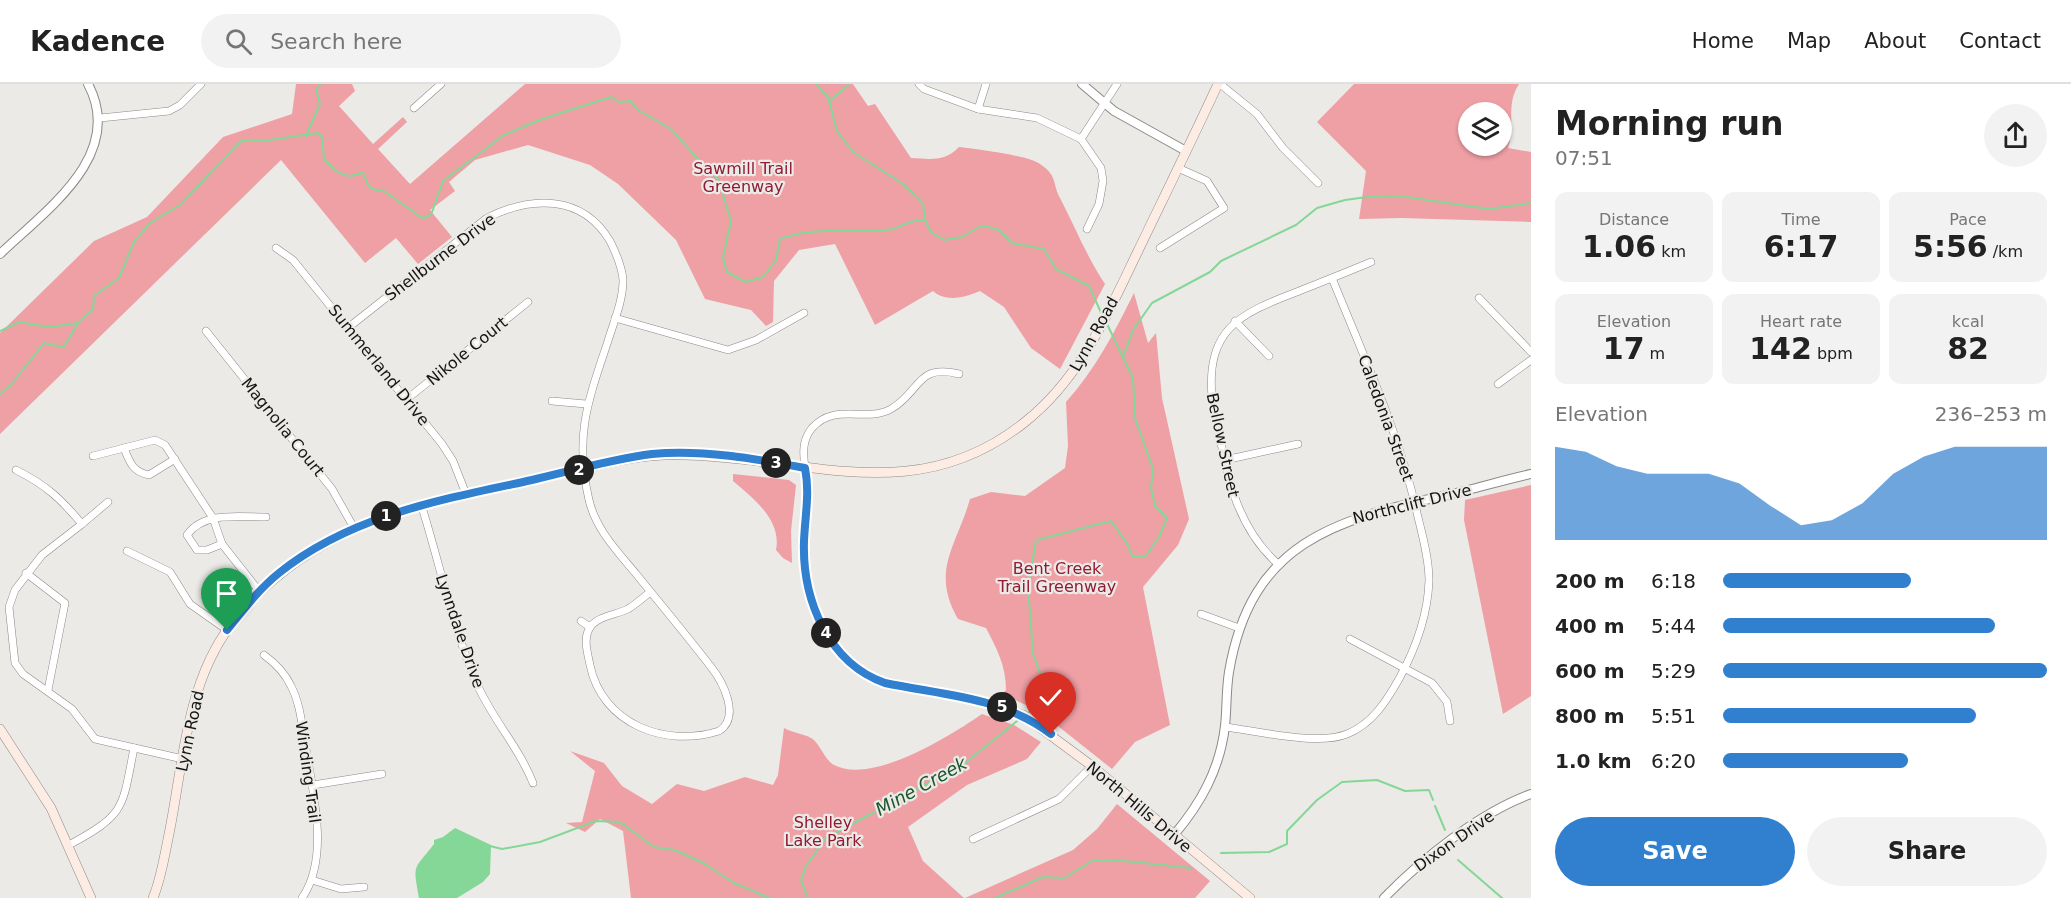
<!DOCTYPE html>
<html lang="en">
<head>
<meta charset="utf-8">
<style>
	:root { --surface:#fff; --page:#f2f2f2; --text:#222; --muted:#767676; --line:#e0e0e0; --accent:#3180d0 }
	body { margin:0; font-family:"DejaVu Sans",sans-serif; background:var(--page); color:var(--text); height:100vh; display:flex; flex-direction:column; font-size:22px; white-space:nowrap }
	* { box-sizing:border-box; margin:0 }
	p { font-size:20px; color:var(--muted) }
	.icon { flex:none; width:33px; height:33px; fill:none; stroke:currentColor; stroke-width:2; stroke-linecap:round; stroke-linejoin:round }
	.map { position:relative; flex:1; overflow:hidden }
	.side { display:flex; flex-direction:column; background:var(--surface); width:540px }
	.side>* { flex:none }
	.buttons { position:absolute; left:1458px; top:18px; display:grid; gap:12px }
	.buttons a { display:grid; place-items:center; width:54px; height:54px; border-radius:50%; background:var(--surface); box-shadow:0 2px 4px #0004; font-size:30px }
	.pin { position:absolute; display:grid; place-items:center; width:51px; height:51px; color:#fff; margin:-62px -26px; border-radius:50% 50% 50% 0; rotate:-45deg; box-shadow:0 0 6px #0007 }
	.pin .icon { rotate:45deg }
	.km { position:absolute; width:30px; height:30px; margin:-15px; border-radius:50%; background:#222; color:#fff; font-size:16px; line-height:30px; text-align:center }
	.round { display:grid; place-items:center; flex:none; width:63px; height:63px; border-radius:32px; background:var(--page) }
	.overview { display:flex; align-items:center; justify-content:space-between; height:102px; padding:0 24px }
	h1 { font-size:33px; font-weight:600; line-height:45px }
	.stats { display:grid; grid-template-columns:repeat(3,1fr); gap:9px; height:102px; padding:6px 24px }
	.stats div { display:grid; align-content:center; border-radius:12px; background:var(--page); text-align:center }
	.stats b { font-size:30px; font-weight:600 }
	.stats small { font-size:16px; font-weight:400 }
	.stats p { font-size:16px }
	.chart { height:168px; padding:12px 24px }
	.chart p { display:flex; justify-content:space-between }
	.chart svg { width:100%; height:108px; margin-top:6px; fill:var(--accent); opacity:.7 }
	.button { display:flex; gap:12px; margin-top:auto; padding:12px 24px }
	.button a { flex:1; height:69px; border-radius:36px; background:var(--accent); color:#fff; font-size:24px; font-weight:600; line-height:69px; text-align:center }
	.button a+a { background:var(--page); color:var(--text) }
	ul { padding:0 24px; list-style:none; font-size:20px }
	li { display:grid; grid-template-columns:96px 72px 1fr; align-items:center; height:45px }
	li i { height:15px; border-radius:8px; background:var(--accent) }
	header { display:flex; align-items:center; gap:36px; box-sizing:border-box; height:84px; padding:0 30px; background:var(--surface); border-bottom:2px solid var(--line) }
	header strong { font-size:28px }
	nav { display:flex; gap:33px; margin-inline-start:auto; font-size:21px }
	.search { width:420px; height:54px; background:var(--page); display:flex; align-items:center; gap:15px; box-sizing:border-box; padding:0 21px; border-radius:33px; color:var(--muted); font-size:22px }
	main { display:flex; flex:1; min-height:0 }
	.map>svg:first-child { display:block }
	.green { fill:#eea0a5; fill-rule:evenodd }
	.water { fill:#84d797 }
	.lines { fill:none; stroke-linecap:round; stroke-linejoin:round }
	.stream { stroke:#84d797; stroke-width:2 }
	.minor-casing { stroke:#8b8985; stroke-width:8 }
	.tertiary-casing { stroke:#8b8985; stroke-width:10 }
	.secondary-casing { stroke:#8b8985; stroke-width:10 }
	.minor { stroke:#fff; stroke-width:7 }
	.tertiary { stroke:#fff; stroke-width:8 }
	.secondary { stroke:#fdece3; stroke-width:9 }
	.route-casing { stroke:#fff; stroke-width:12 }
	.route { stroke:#3180d0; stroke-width:8 }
	.labels { text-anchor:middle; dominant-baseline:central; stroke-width:4.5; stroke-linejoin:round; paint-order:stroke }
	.park-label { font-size:16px; fill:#901b34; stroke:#eceae6 }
	.street-label { font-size:16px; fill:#151413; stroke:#eceae6 }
	.water-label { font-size:18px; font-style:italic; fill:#1b562d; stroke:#eceae6 }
</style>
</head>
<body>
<header>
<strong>Kadence</strong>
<div class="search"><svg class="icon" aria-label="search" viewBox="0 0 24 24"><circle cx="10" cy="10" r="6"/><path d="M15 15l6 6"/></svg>Search here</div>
<nav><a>Home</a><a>Map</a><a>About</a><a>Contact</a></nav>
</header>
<main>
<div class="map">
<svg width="1531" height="814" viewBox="0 0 1531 814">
	<rect width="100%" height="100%" fill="#eceae6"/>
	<!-- green -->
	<g class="green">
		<path d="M296 0H352L355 7 339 22 373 60 403 33 407 38 378 65 410 100 525 0H853L868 22 875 20 911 74C930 75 945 78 959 63 975 65 1027 71 1040 80 1058 92 1052 99 1060 114 1075 143 1087 173 1105 200L1060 285 1031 264 1004 223 980 207C966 213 946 219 933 207L875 241 835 160 799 166 774 197 773 238 766 242 751 226 705 215 676 156 618 100 590 81 528 61 475 76 449 98 455 107 430 126 452 153 418 180 396 154 365 179 281 76 0 350V249L94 157 147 133 223 53 292 30Z"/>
		<path d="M1354 0H1519C1505 21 1516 42 1508 64L1531 68V138L1402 134 1359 135 1366 87 1317 38ZM1468 28H1502V62H1468Z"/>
		<path d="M1134 209 1148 259 1156 249 1162 314 1189 435 1178 461 1143 503 1170 641 1135 658 1112 685 1039 627 1002 610 1006 606C1006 582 997 565 986 544L958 535C930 487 957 461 970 415L991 408 1025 412 1065 384 1068 362 1066 318C1095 286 1114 249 1134 209Z"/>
		<path d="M733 390 789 396 796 401 791 447 792 479 783 474 776 466C782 436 753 414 733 397Z"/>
		<path d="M1531 401V612L1503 630 1464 436 1465 416Z"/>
		<path d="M982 630 1014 641 1041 658 1027 675 967 701 908 743 923 777 964 814H631L623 747 600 735 585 748 566 739 582 738 595 687 570 667 604 679 622 702 652 720 677 700 704 707 745 693 773 701 778 691 784 644C793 649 807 650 814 656 821 663 826 677 834 681 872 701 950 652 982 630Z"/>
		<path d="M1117 720 1210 797 1195 814H965L1073 766 1097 745Z"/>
	</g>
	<!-- water -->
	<path class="water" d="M455 744 491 761 490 790 483 798 457 814H419C413 779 413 787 434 760V756L443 753Z"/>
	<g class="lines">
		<!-- stream -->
		<g class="stream">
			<path d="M816 0 828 13 837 47 853 68 903 100 923 119 925 136"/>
			<path d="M829 18 849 0"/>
			<path d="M306 52 320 20 316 5 321 0"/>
			<path d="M0 247 19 238 50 243 78 239 93 225 94 212 119 194 134 158 150 139 180 121 242 56H269L318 49 322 53 324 75C337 89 345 97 363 88L367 99 372 105 384 107 422 134 431 131 443 97 504 51 542 35 611 13 619 18 630 17 638 26 671 45 705 83 718 95 731 137 723 173 727 188 746 198 763 193 776 176 780 155C816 142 849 149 886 146 902 145 907 135 925 136L931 148 944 156 962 153 979 143H989L999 146 1012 159 1044 165 1056 185 1089 202 1103 233"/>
			<path d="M1123 273 1133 246 1152 219 1210 188 1221 177 1296 141 1317 124 1345 116 1375 112 1407 113 1489 125 1531 119"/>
			<path d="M0 310 10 302 44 259 64 263 78 239"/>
			<path d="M1027 630 1040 618 1044 600 1033 569 1028 503 1036 456 1111 437 1126 458 1133 473H1145L1159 453 1167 434 1155 422 1151 404 1153 385 1135 334 1133 294 1107 240"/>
			<path d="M1435 722 1445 746"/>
			<path d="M490 762 502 765 540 758 596 737 620 738 654 763 675 766 705 780 734 799 770 814"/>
			<path d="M1221 769 1269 768 1287 760V747L1317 716 1342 698 1377 696 1405 707 1429 706 1433 716"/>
			<path d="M1458 776 1502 814"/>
			<path d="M808 814 801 796 806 782 826 754 964 680 1022 633"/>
			<path d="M995 814 1043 793 1064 794 1092 777 1115 776 1191 784"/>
		</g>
		<defs>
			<g id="minor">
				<path d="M919 0 924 5 978 25 1037 34 1081 55 1101 84 1103 97 1099 120 1087 145"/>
				<path d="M1220 0 1257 30 1283 64 1318 99"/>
				<path d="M414 24 441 0"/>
				<path d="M978 25 986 0"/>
				<path d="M100 34 169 27 180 21 201 0"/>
				<path d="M1081 55 1117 0"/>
				<path d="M276 164 293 176 442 360 453 377 466 410"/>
				<path d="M1160 164 1224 124 1207 97 1178 84"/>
				<path d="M1479 214 1531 268"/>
				<path d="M615 234 728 266 756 256 804 229"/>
				<path d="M1235 237 1269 272"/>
				<path d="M349 243 487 134C531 112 582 110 610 157 616 169 622 182 623 196 623 217 614 237 608 257 588 317 574 352 589 416 596 446 618 468 637 491 662 522 687 552 711 583 723 598 741 633 719 647 665 664 602 640 590 581 588 570 583 556 589 545 596 532 616 531 628 525 636 520 643 514 650 508"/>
				<path d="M206 247 332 405 354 444"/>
				<path d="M1498 300 1531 276"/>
				<path d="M407 315 528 218"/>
				<path d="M552 317 586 320"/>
				<path d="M124 364C130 379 133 388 149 391L175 375"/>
				<path d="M93 372 155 356 165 361 213 434 222 460 259 507"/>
				<path d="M1225 376 1298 360"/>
				<path d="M805 384C803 369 802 356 812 344 835 318 865 339 891 325 921 308 916 279 959 290"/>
				<path d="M16 386C46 401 60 414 82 440L42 471 15 506 9 523 15 579 23 590 72 625 95 655 183 675"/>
				<path d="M421 420C440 480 452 542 477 600 492 635 519 663 533 699"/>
				<path d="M82 440 108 418"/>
				<path d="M222 460 207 466H197L187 451C204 427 239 433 266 433"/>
				<path d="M127 467 170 488 190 520 227 546"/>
				<path d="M1279 481C1229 437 1225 374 1212 313 1206 246 1239 230 1294 209 1319 199 1345 189 1371 178"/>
				<path d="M26 489 65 519 48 606"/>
				<path d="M1201 530 1239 544"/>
				<path d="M581 537 590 543"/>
				<path d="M1350 555 1432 599 1447 618 1450 637"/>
				<path d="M264 571C275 579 285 589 291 602 301 621 302 644 306 665 313 710 330 773 302 814"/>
				<path d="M1225 643C1258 647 1317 662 1347 650 1372 640 1386 618 1399 595 1416 564 1428 532 1429 496 1429 474 1422 450 1417 429 1399 348 1363 271 1332 194"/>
				<path d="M313 701 382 690"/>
				<path d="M973 755 1059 715 1092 682"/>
				<path d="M69 761C126 730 122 725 134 664"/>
				<path d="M312 796 341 805 364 803"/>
			</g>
			<g id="tertiary">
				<path d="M1082 0 1114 27 1186 67"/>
				<path d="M0 170C46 126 126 71 88 0"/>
				<path d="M1174 751C1201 719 1220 685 1225 642 1227 624 1226 606 1229 588 1251 458 1334 436 1447 411 1475 405 1503 396 1531 390"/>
				<path d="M1384 814C1422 775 1479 729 1531 710"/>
			</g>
			<g id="secondary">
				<path d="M805 384C810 409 805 432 804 457 803 515 827 580 885 599L981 617 1023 631 1092 682 1250 814"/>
				<path d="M0 645 51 724 91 814"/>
				<path d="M153 814C161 795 164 774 168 755 183 684 185 602 230 542 307 439 422 419 541 394 588 384 635 369 684 371 807 373 915 426 1025 338 1081 294 1108 229 1138 167 1165 111 1192 56 1218 0"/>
			</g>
		</defs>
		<!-- minor casing -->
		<use href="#minor" class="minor-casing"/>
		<!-- tertiary casing -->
		<use href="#tertiary" class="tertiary-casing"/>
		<!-- secondary casing -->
		<use href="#secondary" class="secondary-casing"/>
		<!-- minor -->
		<use href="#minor" class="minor"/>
		<!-- tertiary -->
		<use href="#tertiary" class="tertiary"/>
		<!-- secondary -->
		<use href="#secondary" class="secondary"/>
	</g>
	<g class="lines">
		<defs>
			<path id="route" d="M227 546C243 526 259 505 279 489 351 431 444 415 532 396 571 387 612 375 652 370 701 365 757 375 805 384 810 409 805 432 804 457 802 515 828 579 885 599 942 611 1003 613 1051 650"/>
		</defs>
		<!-- route casing -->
		<use href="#route" class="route-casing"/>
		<!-- route -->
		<use href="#route" class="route"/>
	</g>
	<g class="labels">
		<!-- park labels -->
		<g class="park-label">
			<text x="743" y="84">Sawmill Trail<tspan x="743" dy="18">Greenway</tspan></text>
			<text x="1057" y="484">Bent Creek<tspan x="1057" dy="18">Trail Greenway</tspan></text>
			<text x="823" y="738">Shelley<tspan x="823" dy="18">Lake Park</tspan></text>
		</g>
		<!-- street labels -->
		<g class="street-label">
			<text transform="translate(440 173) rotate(-37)">Shellburne Drive</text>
			<text transform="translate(1094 250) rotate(-61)">Lynn Road</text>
			<text transform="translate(467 267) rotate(-39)">Nikole Court</text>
			<text transform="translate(379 281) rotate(51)">Summerland Drive</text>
			<text transform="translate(1386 334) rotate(70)">Caledonia Street</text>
			<text transform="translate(283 343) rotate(51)">Magnolia Court</text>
			<text transform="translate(1223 361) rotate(78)">Bellow Street</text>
			<text transform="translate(1412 420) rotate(-14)">Northclift Drive</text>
			<text transform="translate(460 547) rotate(71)">Lynndale Drive</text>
			<text transform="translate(190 647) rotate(-78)">Lynn Road</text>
			<text transform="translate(308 688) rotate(82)">Winding Trail</text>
			<text transform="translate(1139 723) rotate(40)">North Hills Drive</text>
			<text transform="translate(1454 757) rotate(-35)">Dixon Drive</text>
		</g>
		<!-- water labels -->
		<g class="water-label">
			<text transform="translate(921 702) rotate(-29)">Mine Creek</text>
		</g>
	</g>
</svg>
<div class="buttons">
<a><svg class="icon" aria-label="layers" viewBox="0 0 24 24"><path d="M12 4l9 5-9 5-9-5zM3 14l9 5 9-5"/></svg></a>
</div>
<div class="pin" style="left:227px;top:546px;background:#1e9e55"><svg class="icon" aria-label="arrive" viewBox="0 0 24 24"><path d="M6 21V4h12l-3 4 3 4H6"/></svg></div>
<div class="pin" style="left:1051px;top:650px;background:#d93025"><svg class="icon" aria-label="check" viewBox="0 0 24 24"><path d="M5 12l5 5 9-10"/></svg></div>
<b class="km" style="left:386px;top:432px">1</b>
<b class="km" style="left:579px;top:386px">2</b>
<b class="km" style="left:776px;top:379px">3</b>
<b class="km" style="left:826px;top:549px">4</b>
<b class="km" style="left:1002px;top:623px">5</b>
</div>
<section class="side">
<div class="overview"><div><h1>Morning run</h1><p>07:51</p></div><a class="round"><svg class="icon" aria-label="share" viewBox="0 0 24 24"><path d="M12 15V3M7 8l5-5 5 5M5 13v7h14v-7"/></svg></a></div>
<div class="stats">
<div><p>Distance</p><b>1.06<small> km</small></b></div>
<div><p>Time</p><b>6:17</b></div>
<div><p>Pace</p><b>5:56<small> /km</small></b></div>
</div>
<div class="stats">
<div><p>Elevation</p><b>17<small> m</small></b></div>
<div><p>Heart rate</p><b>142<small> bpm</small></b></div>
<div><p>kcal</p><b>82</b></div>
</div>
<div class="chart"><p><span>Elevation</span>236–253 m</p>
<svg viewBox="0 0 160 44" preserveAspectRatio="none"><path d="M0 44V6L10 8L20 14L30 17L40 17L50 17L60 21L70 30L80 38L90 36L100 29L110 17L120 10L130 6L140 6L150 6L160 6V44z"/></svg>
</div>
<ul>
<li><b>200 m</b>6:18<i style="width:58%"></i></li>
<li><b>400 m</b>5:44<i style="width:84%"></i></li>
<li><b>600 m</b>5:29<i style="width:100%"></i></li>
<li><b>800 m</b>5:51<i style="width:78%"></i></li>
<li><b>1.0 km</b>6:20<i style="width:57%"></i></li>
</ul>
<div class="button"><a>Save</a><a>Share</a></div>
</section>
</main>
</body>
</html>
